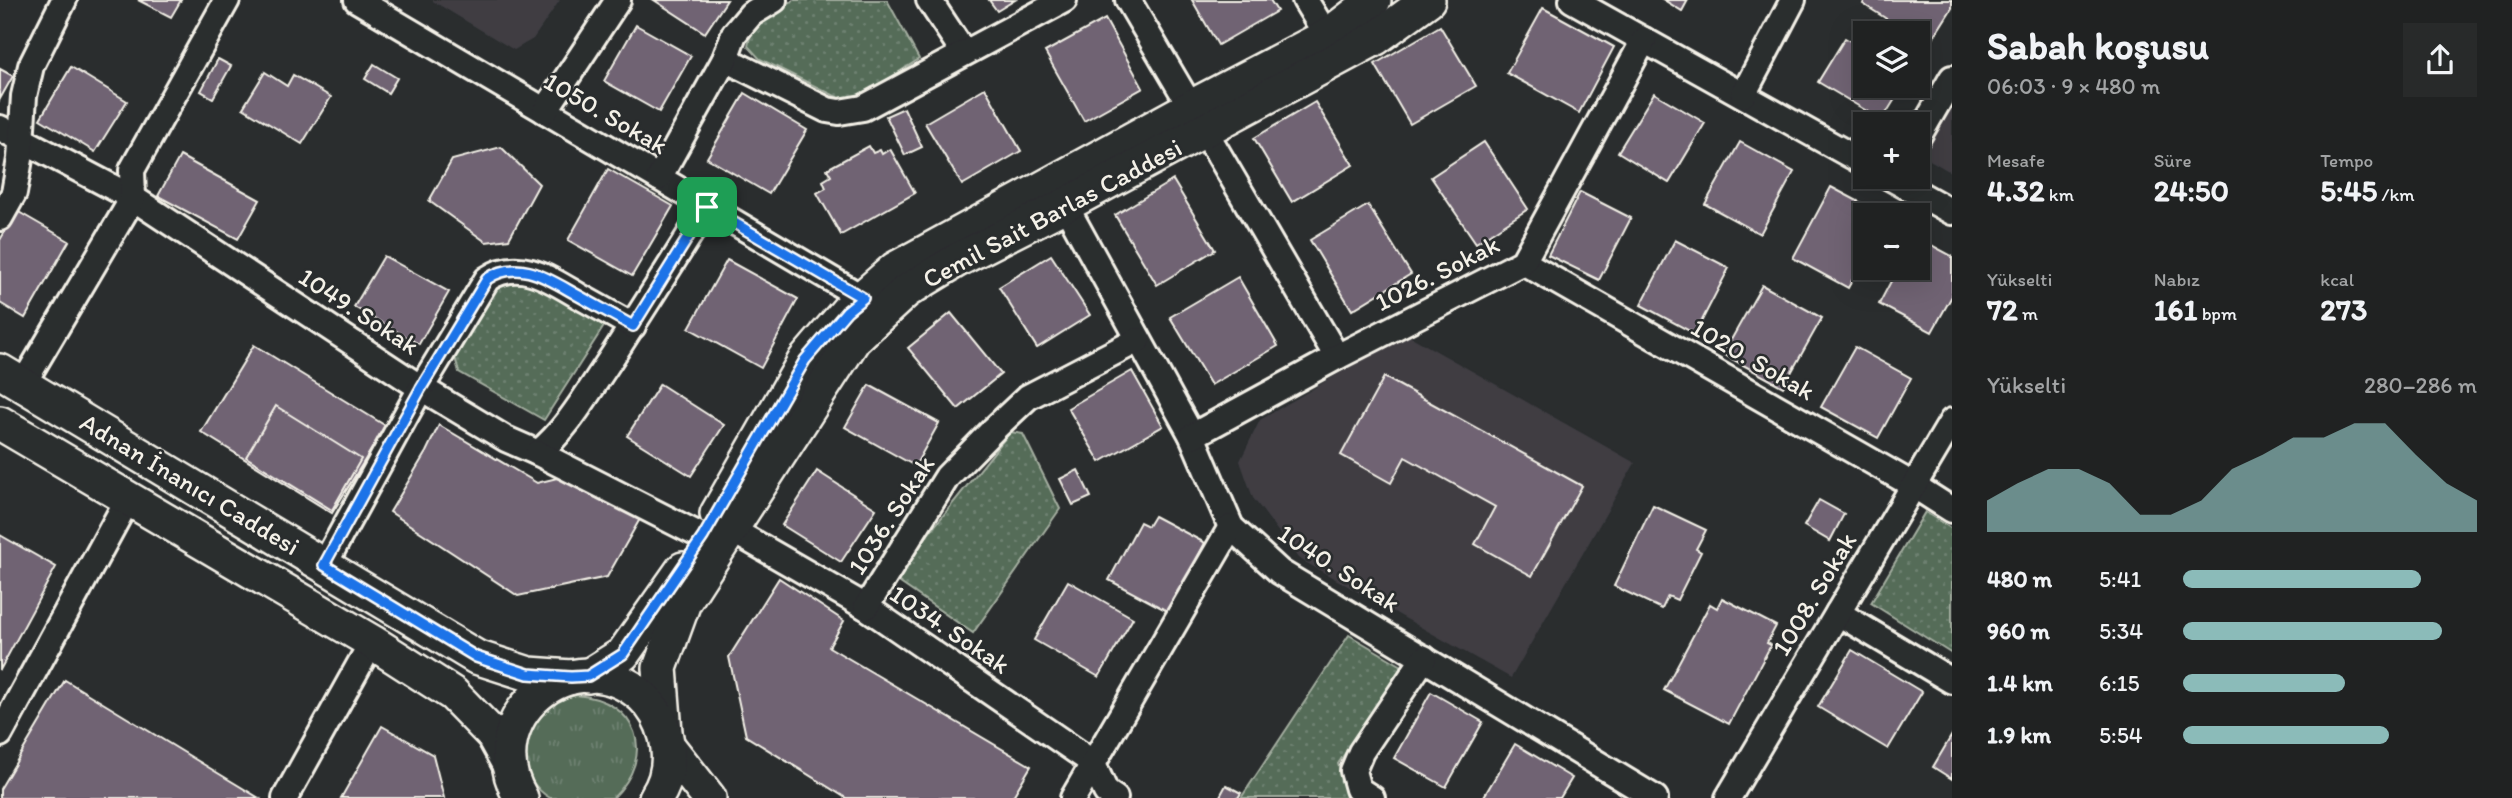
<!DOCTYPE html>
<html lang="tr">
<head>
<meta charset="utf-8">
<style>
	:root { --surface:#202222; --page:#282a2a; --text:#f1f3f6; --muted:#a2a4a5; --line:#3d3f40; --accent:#8bbbb9 }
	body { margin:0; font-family:Itim,sans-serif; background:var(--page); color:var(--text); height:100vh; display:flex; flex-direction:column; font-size:26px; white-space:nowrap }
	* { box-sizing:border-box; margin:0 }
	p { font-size:23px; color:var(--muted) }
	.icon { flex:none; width:38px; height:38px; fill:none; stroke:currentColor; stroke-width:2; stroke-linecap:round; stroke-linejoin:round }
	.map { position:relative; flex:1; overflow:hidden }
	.side { display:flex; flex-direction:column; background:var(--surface); width:560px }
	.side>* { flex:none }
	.buttons { position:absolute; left:1853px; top:21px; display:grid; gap:14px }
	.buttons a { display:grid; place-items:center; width:77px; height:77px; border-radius:0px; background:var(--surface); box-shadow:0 7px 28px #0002,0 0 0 2px var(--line); font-size:35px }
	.pin { position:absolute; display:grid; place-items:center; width:60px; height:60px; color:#fff; margin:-30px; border-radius:14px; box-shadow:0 4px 10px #0006 }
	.round { display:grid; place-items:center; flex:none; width:74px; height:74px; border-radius:0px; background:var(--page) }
	.summary { display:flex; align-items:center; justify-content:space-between; height:119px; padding:0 35px }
	h1 { font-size:38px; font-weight:800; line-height:52px }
	.figures { display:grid; grid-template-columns:repeat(3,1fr); gap:10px; height:119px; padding:7px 35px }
	.figures div { display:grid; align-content:center }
	.figures b { font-size:30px; font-weight:800 }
	.figures small { font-size:19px; font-weight:400 }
	.figures p { font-size:19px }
	.chart { height:196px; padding:14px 35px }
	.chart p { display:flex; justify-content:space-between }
	.chart svg { width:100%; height:126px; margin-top:7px; fill:var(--accent); opacity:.7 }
	ul { padding:0 35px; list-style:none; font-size:23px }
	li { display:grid; grid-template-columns:112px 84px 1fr; align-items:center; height:52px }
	li i { height:18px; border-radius:9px; background:var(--accent) }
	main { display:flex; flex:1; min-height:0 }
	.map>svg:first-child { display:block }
	.built { fill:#3f3d43 }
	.grass { fill:url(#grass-tufts); stroke:#a4aea0; stroke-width:2 }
	.park { fill:url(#park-dots); stroke:#a4aea0; stroke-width:2 }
	.building { fill:#6f6373; stroke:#f4f1e8; stroke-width:2 }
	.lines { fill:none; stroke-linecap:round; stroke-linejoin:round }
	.street-casing { stroke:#f4f1e8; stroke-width:30 }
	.secondary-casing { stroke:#f4f1e8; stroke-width:38 }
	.street { stroke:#2a2d2e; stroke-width:24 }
	.secondary { stroke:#2a2d2e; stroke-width:33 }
	.route-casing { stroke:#fff; stroke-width:14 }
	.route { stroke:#1a73e8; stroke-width:9 }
	.labels { text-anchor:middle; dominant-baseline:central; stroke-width:5; stroke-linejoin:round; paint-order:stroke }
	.street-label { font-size:26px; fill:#f4f1e8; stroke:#2a2d2e }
</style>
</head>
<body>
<main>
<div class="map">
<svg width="1952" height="798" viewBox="0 0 1952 798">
	<defs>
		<pattern id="grass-tufts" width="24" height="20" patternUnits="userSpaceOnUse" patternTransform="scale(1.75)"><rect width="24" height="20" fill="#556c59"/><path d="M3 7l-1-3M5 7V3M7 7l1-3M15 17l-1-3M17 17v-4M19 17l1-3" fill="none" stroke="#6e8171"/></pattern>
		<pattern id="park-dots" width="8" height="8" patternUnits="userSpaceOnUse" patternTransform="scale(1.75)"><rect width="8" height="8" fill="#556c59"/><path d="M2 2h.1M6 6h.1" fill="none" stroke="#6e8171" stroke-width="1.8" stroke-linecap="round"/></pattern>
	</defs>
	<rect width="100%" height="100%" fill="#2a2d2e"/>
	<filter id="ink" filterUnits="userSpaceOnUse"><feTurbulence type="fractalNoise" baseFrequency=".0143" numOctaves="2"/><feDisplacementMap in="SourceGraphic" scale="14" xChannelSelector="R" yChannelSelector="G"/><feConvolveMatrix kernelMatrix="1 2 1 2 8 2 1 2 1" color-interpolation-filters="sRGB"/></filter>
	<g filter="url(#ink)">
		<!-- built -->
		<g class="built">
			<path d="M431 0H560L533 39 514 50Z"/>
			<path d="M1952 105V173L1923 156Z"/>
			<path d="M1406 334 1635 463 1511 678 1298 558 1253 498 1240 461 1260 420Z"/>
		</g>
		<!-- grass -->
		<path class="grass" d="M576 695C638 700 657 755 613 798H550C518 779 520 738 541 711 550 701 564 698 576 695Z"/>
		<!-- park -->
		<g class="park">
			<path d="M794 0H887L919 59 859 98H839L760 59 748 46C751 20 774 12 794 0Z"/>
			<path d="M532 282 606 323 544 420 459 372 455 357 494 283Z"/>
			<path d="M1010 432 1023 434 1060 509 973 633 893 578Z"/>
			<path d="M1925 512 1952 529V654L1871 603Z"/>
			<path d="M1349 635 1402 666 1338 764 1349 798H1241Z"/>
		</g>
		<!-- building -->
		<g class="building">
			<path d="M138 0H181L171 17Z"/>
			<path d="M654 0H727L705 33Z"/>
			<path d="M989 0H1015L997 11Z"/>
			<path d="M1192 0H1270L1277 11 1218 45Z"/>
			<path d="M1664 0H1688L1682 11Z"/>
			<path d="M1865 0H1952V8L1928 46 1918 39V33H1909L1863 4Z"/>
			<path d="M1543 8 1614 47 1579 113 1507 73Z"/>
			<path d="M1105 19 1143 88 1084 121 1045 52Z"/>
			<path d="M636 25 691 56 659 112 604 81Z"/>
			<path d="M1440 26 1476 86 1410 124 1375 64Z"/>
			<path d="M1845 38 1866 50V86H1903L1882 120 1818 82Z"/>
			<path d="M218 59 231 66 213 98 201 91Z"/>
			<path d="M374 64 397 78 388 93 365 79Z"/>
			<path d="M71 67 127 101 95 152 40 119Z"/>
			<path d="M0 69 13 76 0 99Z"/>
			<path d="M265 72 287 86 293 75 331 97 302 144 243 108Z"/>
			<path d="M985 88 1021 151 962 185 925 123Z"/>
			<path d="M745 93 807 130 769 194 707 158Z"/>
			<path d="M1654 93 1705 123 1669 183 1618 152Z"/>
			<path d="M1315 102 1353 165 1292 202 1254 138Z"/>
			<path d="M904 108 922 147 905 155 886 116Z"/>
			<path d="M1484 142 1528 209 1476 243 1431 177Z"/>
			<path d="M1740 142 1794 172 1760 234 1705 204Z"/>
			<path d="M869 146 873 153 880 150 882 154 890 149 915 193 841 235 817 193 826 188 823 181 831 176 827 169Z"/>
			<path d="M501 147 539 184 509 239 486 242 429 201 452 160Z"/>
			<path d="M180 156 260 200 238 239 158 196Z"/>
			<path d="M608 169 673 206 632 276 568 240Z"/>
			<path d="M1173 180 1215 250 1157 285 1115 215Z"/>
			<path d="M1831 187 1884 215H1866V255L1848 288 1793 258Z"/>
			<path d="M1580 192 1631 218 1599 280 1548 255Z"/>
			<path d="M1368 205 1411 274 1352 310 1310 240Z"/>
			<path d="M17 211 69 241 25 318 0 303V240Z"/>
			<path d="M1918 238 1952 256V296L1932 332 1879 304 1898 268H1918Z"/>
			<path d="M1675 240 1729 268 1695 334 1641 305Z"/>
			<path d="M1051 255 1090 315 1037 348 999 287Z"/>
			<path d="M384 256 449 292 419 344 354 307Z"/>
			<path d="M727 260 798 299 761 368 689 328Z"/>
			<path d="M1238 277 1278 346 1211 385 1170 317Z"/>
			<path d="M1762 285 1822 318 1783 387 1723 354Z"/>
			<path d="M951 313 1001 374 958 409 908 348Z"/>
			<path d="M254 345 386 426 332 513 201 432Z"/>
			<path d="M1855 347 1911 378 1878 438 1821 407Z"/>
			<path d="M1132 371 1163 426 1100 462 1068 408Z"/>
			<path d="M1384 377 1582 486 1532 576 1475 544 1495 507 1405 457 1391 483 1341 455Z"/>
			<path d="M660 384 724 425 691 476 627 436Z"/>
			<path d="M869 385 939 423 915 466 845 427Z"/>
			<path d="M276 406 361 459 332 510 246 457Z"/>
			<path d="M439 425 537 483 557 478 581 486 640 519 607 577 518 596 390 512 426 452Z"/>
			<path d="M1078 470 1091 497 1073 505 1060 479Z"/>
			<path d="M817 471 876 509 841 562 782 525Z"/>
			<path d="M1819 500 1844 514 1830 541 1804 526Z"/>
			<path d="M1653 505 1706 530 1696 549 1701 552 1677 600 1668 596 1662 609 1614 586Z"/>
			<path d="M1154 516 1205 543 1169 612 1109 580 1140 522 1148 526Z"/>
			<path d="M0 535 56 567 0 670Z"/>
			<path d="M779 578 844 621 829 647 1031 766 1012 798H846L746 736 729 657Z"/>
			<path d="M1068 581 1133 618 1099 677 1034 640Z"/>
			<path d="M1722 598 1776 626 1767 643 1771 645 1729 724 1664 690 1710 604 1717 608Z"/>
			<path d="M1852 650 1922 692 1888 749 1818 707Z"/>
			<path d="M65 680 193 758 259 798H0V789Z"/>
			<path d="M1431 692 1483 722 1446 787 1394 758Z"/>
			<path d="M382 726 433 755 444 798H341Z"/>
			<path d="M1952 735V779L1933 767Z"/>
			<path d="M1515 744 1572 778 1560 798H1483Z"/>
			<path d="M1226 785 1241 793 1238 798H1219Z"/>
		</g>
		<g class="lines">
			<defs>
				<g id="street">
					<path d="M357 0 863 298"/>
					<path d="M929 0 964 53"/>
					<path d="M1128 0 1191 107"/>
					<path d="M1305 0 1327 36"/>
					<path d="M1572 0 1866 164"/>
					<path d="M725 59 827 110 839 112 863 108 1064 0"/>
					<path d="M1743 95 1793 0"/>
					<path d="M545 111 618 0"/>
					<path d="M0 128 133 198 421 388 506 439 538 453C566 430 584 399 604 369 639 316 673 261 707 207"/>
					<path d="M1205 131 1337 357"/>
					<path d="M1918 137 1952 78"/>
					<path d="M1889 177 1952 212"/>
					<path d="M659 178 725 59 734 34 751 14 774 0"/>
					<path d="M1065 205 1192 436 1231 527 1280 572 1655 798"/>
					<path d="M0 218 14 193 20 159 24 96 31 66 64 0"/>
					<path d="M1523 262 1913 485 1952 510"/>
					<path d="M23 384 133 198 132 170 227 0"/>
					<path d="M1192 436 1337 357 1523 262 1644 40"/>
					<path d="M538 453 703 537"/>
					<path d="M732 530 866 607 1092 762 1106 792 1115 798"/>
					<path d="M324 565 421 388 487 279C519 257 550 279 579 296 597 306 615 316 633 326"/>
					<path d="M866 607 947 477 994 429 1028 397 1138 340"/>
					<path d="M1838 613 1952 681"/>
					<path d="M0 734 128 499"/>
					<path d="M285 798 372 642"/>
					<path d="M1073 798 1231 527"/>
					<path d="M1372 798 1358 789 1353 771 1361 752 1424 658"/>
					<path d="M1728 798 1952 421"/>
				</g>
				<g id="secondary">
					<path d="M0 371 476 657 529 674 571 677"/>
					<path d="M0 423 372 642 453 694 493 735 509 764"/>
					<path d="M717 514 805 360 847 311 895 269 1191 107 1327 36 1374 0"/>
					<path d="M588 676 623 654 683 569"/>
					<path d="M665 732 660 668 684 602 854 339 906 291 957 260 1065 205 1376 38 1428 0"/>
					<path d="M668 746 709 798"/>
					<path d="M521 798C474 719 573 635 642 696 654 707 662 721 666 737 671 758 668 780 656 798"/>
				</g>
			</defs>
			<!-- street casing -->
			<use href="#street" class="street-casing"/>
			<!-- secondary casing -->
			<use href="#secondary" class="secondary-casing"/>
			<!-- street -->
			<use href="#street" class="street"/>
			<!-- secondary -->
			<use href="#secondary" class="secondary"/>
		</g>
	</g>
	<g class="lines" filter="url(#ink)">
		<defs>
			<path id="route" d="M707 207 863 298 847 311 805 360 703 537 623 654 588 676 571 677 528 674 476 657 324 565 421 388 487 279C519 257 550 280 579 296 597 306 615 316 633 326Z"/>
		</defs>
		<!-- route casing -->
		<use href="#route" class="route-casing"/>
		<!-- route -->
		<use href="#route" class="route"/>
	</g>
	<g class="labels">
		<!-- street labels -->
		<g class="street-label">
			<text transform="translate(606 113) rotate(30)">1050. Sokak</text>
			<text transform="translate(1052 213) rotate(-28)">Cemil Sait Barlas Caddesi</text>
			<text transform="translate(1437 273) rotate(-27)">1026. Sokak</text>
			<text transform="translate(359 311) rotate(33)">1049. Sokak</text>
			<text transform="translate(1753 359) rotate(30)">1020. Sokak</text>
			<text transform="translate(190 484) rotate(31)">Adnan İnanıcı Caddesi</text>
			<text transform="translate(891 515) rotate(-57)">1036. Sokak</text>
			<text transform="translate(1339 568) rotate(33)">1040. Sokak</text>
			<text transform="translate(1814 594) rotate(-59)">1008. Sokak</text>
			<text transform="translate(950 629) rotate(34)">1034. Sokak</text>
		</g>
	</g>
</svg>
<div class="buttons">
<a><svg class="icon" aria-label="layers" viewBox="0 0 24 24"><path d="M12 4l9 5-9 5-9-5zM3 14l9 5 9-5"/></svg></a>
<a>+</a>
<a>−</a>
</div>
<div class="pin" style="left:707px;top:207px;background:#1e9e55"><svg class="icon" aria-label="arrive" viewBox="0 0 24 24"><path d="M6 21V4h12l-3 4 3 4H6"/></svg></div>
</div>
<section class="side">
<div class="summary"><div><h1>Sabah koşusu</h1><p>06:03 · 9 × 480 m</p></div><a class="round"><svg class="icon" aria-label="share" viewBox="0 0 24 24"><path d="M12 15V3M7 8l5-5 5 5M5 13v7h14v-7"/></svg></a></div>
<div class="figures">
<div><p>Mesafe</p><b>4.32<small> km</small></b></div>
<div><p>Süre</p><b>24:50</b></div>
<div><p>Tempo</p><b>5:45<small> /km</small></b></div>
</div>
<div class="figures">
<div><p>Yükselti</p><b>72<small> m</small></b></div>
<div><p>Nabız</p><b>161<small> bpm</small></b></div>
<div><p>kcal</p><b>273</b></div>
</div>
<div class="chart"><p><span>Yükselti</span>280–286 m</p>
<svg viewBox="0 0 160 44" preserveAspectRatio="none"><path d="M0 44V33L10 27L20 22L30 22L40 27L50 38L60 38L70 33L80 22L90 17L100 11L110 11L120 6L130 6L140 17L150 27L160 33V44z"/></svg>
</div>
<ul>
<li><b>480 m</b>5:41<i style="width:81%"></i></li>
<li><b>960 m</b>5:34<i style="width:88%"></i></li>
<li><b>1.4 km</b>6:15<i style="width:55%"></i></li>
<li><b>1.9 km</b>5:54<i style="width:70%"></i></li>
</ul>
</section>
</main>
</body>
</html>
